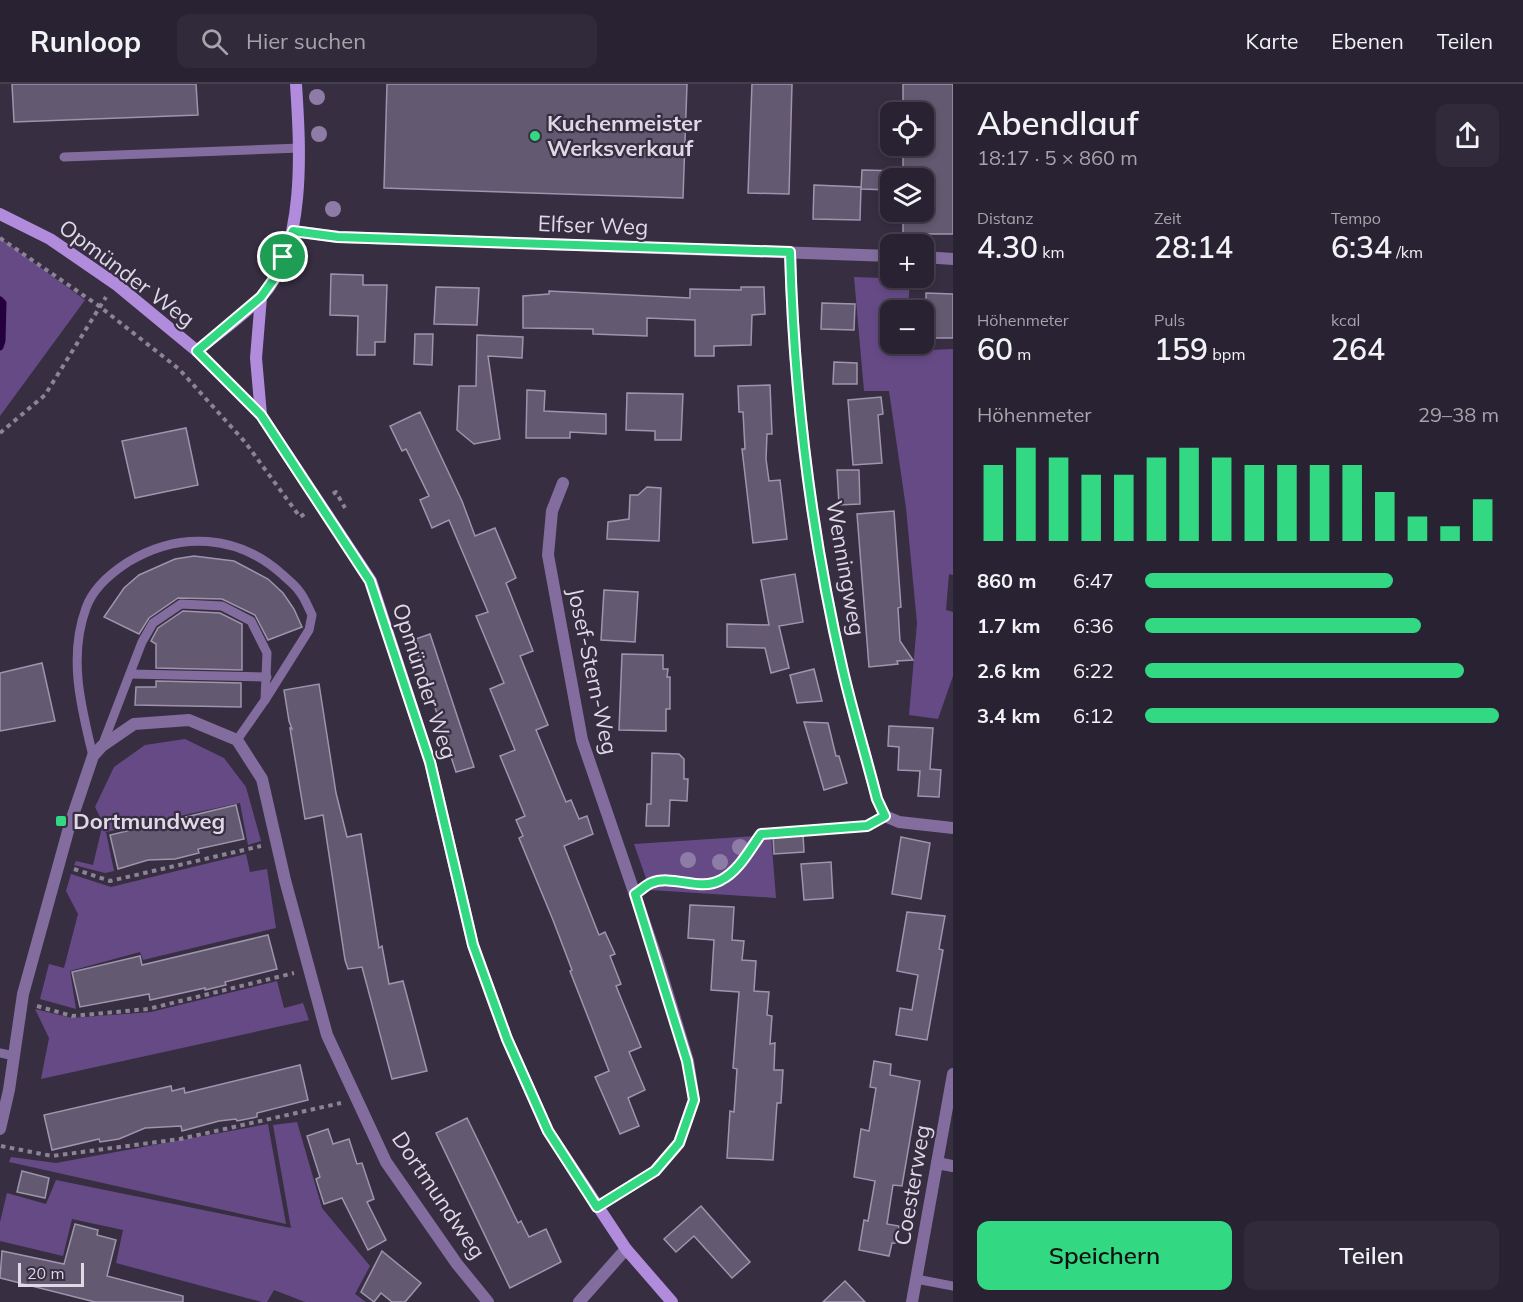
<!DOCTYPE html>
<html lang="de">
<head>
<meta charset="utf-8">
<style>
	:root { --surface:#292232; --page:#312a3a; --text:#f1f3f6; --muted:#a5a4ac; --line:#453f4d; --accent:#32d882 }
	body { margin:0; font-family:Mulish,sans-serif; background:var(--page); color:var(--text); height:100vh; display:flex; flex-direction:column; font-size:22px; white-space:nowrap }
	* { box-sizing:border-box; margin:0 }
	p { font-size:20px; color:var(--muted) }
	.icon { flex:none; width:33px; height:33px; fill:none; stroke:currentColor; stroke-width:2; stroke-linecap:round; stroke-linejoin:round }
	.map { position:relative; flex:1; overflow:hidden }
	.panel { display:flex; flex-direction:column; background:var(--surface); width:570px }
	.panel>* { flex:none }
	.controls { position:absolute; left:880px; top:18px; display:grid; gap:12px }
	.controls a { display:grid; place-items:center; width:54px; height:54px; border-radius:12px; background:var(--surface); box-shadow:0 3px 9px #0003,0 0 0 2px var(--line); font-size:30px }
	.scale { position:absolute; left:18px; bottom:15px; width:66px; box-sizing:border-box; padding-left:6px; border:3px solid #dfd9e6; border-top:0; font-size:16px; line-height:21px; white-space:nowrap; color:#dfd9e6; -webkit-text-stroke:4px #372e42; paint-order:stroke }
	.pin { position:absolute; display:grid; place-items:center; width:51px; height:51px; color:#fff; margin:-26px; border:3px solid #fff; border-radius:50%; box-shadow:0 2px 6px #0007 }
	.round { display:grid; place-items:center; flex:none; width:63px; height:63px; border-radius:12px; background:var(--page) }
	.headline { display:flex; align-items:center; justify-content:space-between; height:102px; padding:0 24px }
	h1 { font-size:33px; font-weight:600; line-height:45px }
	.stats { display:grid; grid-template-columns:repeat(3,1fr); gap:9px; height:102px; padding:6px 24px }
	.stats div { display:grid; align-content:center }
	.stats b { font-size:30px; font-weight:600 }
	.stats small { font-size:16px; font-weight:400 }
	.stats p { font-size:16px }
	.chart { height:168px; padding:12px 24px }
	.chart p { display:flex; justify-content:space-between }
	.chart svg { width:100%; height:108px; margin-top:6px; stroke:var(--accent); stroke-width:6 }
	.button { display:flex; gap:12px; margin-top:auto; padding:12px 24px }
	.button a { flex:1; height:69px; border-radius:12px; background:var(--accent); color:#111; font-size:24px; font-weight:600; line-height:69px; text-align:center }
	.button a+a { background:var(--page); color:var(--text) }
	ul { padding:0 24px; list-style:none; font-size:20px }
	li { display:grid; grid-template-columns:96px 72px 1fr; align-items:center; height:45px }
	li i { height:15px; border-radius:8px; background:var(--accent) }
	header { display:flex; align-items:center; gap:36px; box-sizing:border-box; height:84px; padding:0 30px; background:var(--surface); border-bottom:2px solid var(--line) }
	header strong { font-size:28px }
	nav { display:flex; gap:33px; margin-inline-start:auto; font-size:21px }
	.search { width:420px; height:54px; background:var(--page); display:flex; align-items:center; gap:15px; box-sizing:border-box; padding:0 21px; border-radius:12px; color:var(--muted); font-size:22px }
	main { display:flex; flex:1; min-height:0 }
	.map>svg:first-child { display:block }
	.green { fill:#664a86 }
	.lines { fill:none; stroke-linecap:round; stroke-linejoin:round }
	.stream { stroke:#250041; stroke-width:7 }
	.building { fill:#635970; stroke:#9f94ad; stroke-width:1.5 }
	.path { stroke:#8b8494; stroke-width:4; stroke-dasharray:4.5 4.5; stroke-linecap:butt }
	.lane { stroke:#836d9f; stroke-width:9 }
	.street { stroke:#836d9f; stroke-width:12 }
	.secondary { stroke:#b18cdc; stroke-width:12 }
	.tree { fill:#8e7ca6 }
	.route-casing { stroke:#fff; stroke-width:12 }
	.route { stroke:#32d882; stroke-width:8 }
	.poi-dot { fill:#32d882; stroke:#372e42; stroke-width:2 }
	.labels { text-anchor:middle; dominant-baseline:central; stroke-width:4.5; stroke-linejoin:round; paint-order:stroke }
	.poi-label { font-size:22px; font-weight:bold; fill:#dfd9e6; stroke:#372e42; text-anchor:start }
	.street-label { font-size:22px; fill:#dfd9e6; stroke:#372e42 }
</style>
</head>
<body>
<header>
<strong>Runloop</strong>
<div class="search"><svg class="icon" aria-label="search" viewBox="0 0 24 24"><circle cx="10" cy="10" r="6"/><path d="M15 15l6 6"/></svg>Hier suchen</div>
<nav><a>Karte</a><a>Ebenen</a><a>Teilen</a></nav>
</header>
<main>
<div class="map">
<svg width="953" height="1218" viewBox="0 0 953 1218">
	<rect width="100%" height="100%" fill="#372e42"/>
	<!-- green -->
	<g class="green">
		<path d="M0 154 85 216 0 332Z"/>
		<path d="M854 193 910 195 908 226H891V260H906V267L953 265V491L949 490 946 526 953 528V592L938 635 909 631 917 539 906 424 889 307H864Z"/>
		<path d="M185 655 224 674 246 703 261 757 248 761 240 719 106 748 114 787 105 789 74 781 76 777 93 781 103 739 95 723 114 683 145 661Z"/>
		<path d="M771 751 776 814 650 806 634 760Z"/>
		<path d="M246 770 250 788 267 785 276 844 143 876 140 868 70 887 76 925 40 915 49 880 64 884 78 830 66 807 71 790 111 803Z"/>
		<path d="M277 897 284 924 303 919 309 936 41 995 49 954 35 925 72 934 151 928Z"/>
		<path d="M297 1038 322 1124 370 1182 355 1210 366 1218H305L274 1206 267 1218H262L116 1179 123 1146 72 1135 63 1172 0 1157V1138L7 1109 46 1120 56 1096 291 1144 273 1041Z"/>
		<path d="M268 1040 286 1140 9 1078 11 1073 56 1079Z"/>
	</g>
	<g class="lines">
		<!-- stream -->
		<path class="stream" d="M0 216 3 219 2 257 0 263"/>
	</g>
	<!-- building -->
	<g class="building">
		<path d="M12 0H196L198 31 14 38Z"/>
		<path d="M387 0H687L683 114 384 104Z"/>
		<path d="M752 0H792L789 110 748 109Z"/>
		<path d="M903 0H953V150H903V128H924V94H891V106L861 105 862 86 903 87V62H924V28H903Z"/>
		<path d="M814 101 861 103 860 136 813 135Z"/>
		<path d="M331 190 363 191V201H387L385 258H375V271H357L358 232 330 231Z"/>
		<path d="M436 203 479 204 477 241 434 240Z"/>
		<path d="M741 203H764L765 230 752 231 751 261 714 262V272H695V236L647 234V252L593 250V245L523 244V212L549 210V207L690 214V205L741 206Z"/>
		<path d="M926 209 953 210V254H926Z"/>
		<path d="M822 219 855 220 854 246 821 245Z"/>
		<path d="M415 250H433L432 281 414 280Z"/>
		<path d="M477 251 523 253 522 274 488 272 500 355 474 360 457 346 459 302H476Z"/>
		<path d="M834 278 857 279V300H833Z"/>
		<path d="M770 301 772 350H767L766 375 769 397 780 396 787 455 753 459 742 365H745L743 328H739L738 302Z"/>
		<path d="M527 306 545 307 544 327 606 330V350L570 348V354H526Z"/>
		<path d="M627 309 683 310 681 356H655V347L626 346Z"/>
		<path d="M881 313 883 330 878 331 882 379 853 381 848 316Z"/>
		<path d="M420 328 462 417 475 452 495 444 516 494 506 499 533 567 520 572 548 641 536 646 566 718 571 716 579 735 587 732 593 750 564 762 599 851 605 848 615 870 610 872 621 900 616 902 641 963 629 968 645 1006 628 1014 639 1042 620 1050 595 993 609 987 570 887 572 886 553 836 519 754 523 752 516 736 525 732 500 672 515 666 490 605 504 599 476 532 488 528 449 436 432 444 420 416 429 412 406 365 402 367 390 342Z"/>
		<path d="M186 344 198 401 135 414 122 357Z"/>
		<path d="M837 386H859L860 420 839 421Z"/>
		<path d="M647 403 661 404 659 457 607 455 608 438 629 435 630 411H638Z"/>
		<path d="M894 427 901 523 898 524 900 557 913 576 897 577 898 580 869 583 857 430Z"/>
		<path d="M194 472 234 477 268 495 283 509 294 525 302 543 268 556 255 531 222 515 178 514 149 534 139 550 104 533 124 504 139 491 175 475Z"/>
		<path d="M795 490 803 538 779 542 789 584 771 589 765 564 727 563V540L769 541 761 496Z"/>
		<path d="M604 506 638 508 635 558 601 556Z"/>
		<path d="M183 527 220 529 242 540V586L156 584V560L151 557 158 544Z"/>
		<path d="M430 550 474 683 456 688 413 556Z"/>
		<path d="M622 570 663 571V585H668L667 593H670V625H666V647L619 646Z"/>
		<path d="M42 579 55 637 0 647V589Z"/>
		<path d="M814 585 822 617 797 619 790 591Z"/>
		<path d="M156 597 241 599V623L135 621 136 603H156Z"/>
		<path d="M319 600 336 709 347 753 361 750 379 864 382 862 389 900 403 897 427 987 392 995 362 883 348 885 345 876 323 731 305 735 290 644 292 645 289 637 284 606Z"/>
		<path d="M804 638 828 639 836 672H839L847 699 824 706Z"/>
		<path d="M889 642 933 644 930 685 941 686 939 713 918 712 920 687 898 686 899 663 888 662Z"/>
		<path d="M652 669 679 670 684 675V695H688L687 717 670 716 669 742H646L647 720H651Z"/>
		<path d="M236 721 244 755 198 765 199 769 175 775 148 776 118 785 110 751Z"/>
		<path d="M803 750 804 768 774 770 773 752Z"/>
		<path d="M901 753 930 759 921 815 892 810Z"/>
		<path d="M831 778 833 814 804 816 801 780Z"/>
		<path d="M690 821 734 823 732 856 744 857 742 876 756 877 754 907 769 908 767 931 772 932 770 960 775 959 774 986H783L781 1019H777L773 1076 727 1074 730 1027 734 1028 737 985 733 984 739 908 711 906 714 856 688 854Z"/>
		<path d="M907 828 945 832 939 865 943 866 927 956 896 951 900 924 912 926 918 891 897 887Z"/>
		<path d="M268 851 277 885 225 898 226 901 205 906V904L150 916 149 910 80 923 72 888 140 872 142 881Z"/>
		<path d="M874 977 891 980 890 991 920 997 902 1102 893 1101 887 1140 899 1142 896 1159H892L889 1172 859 1166 864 1136 868 1137 875 1097 854 1093 861 1045 869 1047 876 1004 870 1003Z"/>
		<path d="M300 981 308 1016 257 1029V1033L237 1037 236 1035 219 1037 182 1047 181 1042 145 1044 119 1055 100 1058 99 1055 52 1066 44 1031 171 1002 172 1007 184 1004 185 1009Z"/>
		<path d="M467 1034 518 1139 521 1137 529 1153 546 1145 561 1178 510 1204 436 1049Z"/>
		<path d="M328 1045 333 1060 349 1055 357 1080 362 1079 374 1115 367 1118 386 1156 368 1166 342 1114 324 1120 316 1095 320 1093 307 1052Z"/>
		<path d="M22 1087 49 1094 45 1114 17 1108Z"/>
		<path d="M701 1122 750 1178 732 1194 694 1152 676 1168 664 1155Z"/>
		<path d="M75 1140 98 1146 97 1151 116 1156 107 1192 183 1212V1218H95L0 1194 2 1167 64 1180Z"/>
		<path d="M382 1167 421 1199 405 1218H392L381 1209 374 1218 361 1208Z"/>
		<path d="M845 1197 865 1218H823Z"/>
	</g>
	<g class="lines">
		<!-- path -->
		<g class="path">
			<path d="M0 154 99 222 179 285 245 358 300 433 307 428"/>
			<path d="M0 349 45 311 106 213"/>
			<path d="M333 410 336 408 345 424"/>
			<path d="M74 785 110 797 261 762"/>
			<path d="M648 802C669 788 700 808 722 796 739 787 750 765 761 750L871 740"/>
			<path d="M37 922 72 932 148 925 294 889"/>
			<path d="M1 1062 52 1072 180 1055 341 1019"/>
		</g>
		<!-- lane -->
		<g class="lane">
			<path d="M64 73 300 64"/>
			<path d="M130 590 267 593"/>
			<path d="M102 662 142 558 153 539 181 520 222 522 251 537 267 569 265 616 237 656"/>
			<path d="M93 672C81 623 68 573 86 524 93 504 111 489 128 478 179 447 238 450 283 491 288 496 295 501 299 507 305 514 308 523 312 531L309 546 265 616"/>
			<path d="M0 969 14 972"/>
			<path d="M916 1195 953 1202"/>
		</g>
		<!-- street -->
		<g class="street">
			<path d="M293 147 338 153 891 172"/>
			<path d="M790 168C794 308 811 450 843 587 853 630 866 672 877 715L885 732 899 738 953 744"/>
			<path d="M924 173 953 175"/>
			<path d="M563 399 552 427 548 471 582 656 658 878 688 977 694 1016 679 1059 655 1087 597 1123"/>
			<path d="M0 1045 9 1006 23 910 70 740 93 672 102 662 134 640 189 636 237 656 262 695 285 796 327 951 386 1078 457 1180 488 1218"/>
			<path d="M937 1079 953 1082"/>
			<path d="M579 1218 626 1165"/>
			<path d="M912 1218 953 990"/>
		</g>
		<!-- secondary -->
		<g class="secondary">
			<path d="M0 130 50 155 117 201 197 267 261 331 371 497 430 678 473 861 507 955 548 1047 626 1165 672 1218"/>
			<path d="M197 267C218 249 242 233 261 213 307 165 300 62 296 0"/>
			<path d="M261 331 256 274 261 213"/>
		</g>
	</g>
	<!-- trees -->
	<g class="tree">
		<circle cx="317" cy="13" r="8"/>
		<circle cx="319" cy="50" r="8"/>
		<circle cx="333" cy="125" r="8"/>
		<circle cx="740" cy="763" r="8"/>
		<circle cx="688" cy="776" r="8"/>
		<circle cx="720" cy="778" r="8"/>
	</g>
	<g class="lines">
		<defs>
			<path id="route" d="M293 147 338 153 790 168C794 308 811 450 843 587 853 630 866 672 877 715L885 732 867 742 761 750C750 765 739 787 721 796 700 808 673 790 651 799 646 801 640 807 635 810L687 977 694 1016 679 1059 655 1087 597 1123 548 1047 507 955 473 861 430 678 370 497 261 331 197 267 261 213 276 192Z"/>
		</defs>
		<!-- route casing -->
		<use href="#route" class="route-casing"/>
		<!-- route -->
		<use href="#route" class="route"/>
	</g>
	<!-- markers -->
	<g class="poi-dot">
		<circle cx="535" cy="52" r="6"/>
		<rect x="55" y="731" width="12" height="12" rx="3"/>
	</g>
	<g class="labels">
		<!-- poi labels -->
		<g class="poi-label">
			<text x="547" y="39">Kuchenmeister<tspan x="547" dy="25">Werksverkauf</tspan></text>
			<text x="73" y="737">Dortmundweg</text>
		</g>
		<!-- street labels -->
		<g class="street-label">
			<text transform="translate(593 141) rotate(2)">Elfser Weg</text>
			<text transform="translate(127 189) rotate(37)">Opmünder Weg</text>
			<text transform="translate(846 484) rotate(80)">Wenningweg</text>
			<text transform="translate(593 587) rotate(78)">Josef-Stern-Weg</text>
			<text transform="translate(425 597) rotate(72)">Opmünder Weg</text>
			<text transform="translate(912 1101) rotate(-80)">Coesterweg</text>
			<text transform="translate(439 1111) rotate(56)">Dortmundweg</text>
		</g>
	</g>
</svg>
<div class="controls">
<a><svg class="icon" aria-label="locate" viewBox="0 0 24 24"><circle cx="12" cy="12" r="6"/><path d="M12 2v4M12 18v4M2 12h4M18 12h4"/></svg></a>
<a><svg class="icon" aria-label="layers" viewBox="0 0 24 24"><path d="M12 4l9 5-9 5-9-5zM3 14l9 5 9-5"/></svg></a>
<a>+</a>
<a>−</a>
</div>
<div class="scale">20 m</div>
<div class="pin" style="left:283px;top:173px;background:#1e9e55"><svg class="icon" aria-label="arrive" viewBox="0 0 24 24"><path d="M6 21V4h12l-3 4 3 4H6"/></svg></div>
</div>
<section class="panel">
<div class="headline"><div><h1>Abendlauf</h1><p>18:17 · 5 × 860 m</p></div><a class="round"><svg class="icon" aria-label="share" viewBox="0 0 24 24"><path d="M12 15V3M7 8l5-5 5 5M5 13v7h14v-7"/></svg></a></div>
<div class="stats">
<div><p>Distanz</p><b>4.30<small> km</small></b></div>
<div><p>Zeit</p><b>28:14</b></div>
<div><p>Tempo</p><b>6:34<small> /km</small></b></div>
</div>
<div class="stats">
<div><p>Höhenmeter</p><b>60<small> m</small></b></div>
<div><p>Puls</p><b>159<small> bpm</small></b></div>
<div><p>kcal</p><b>264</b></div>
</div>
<div class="chart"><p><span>Höhenmeter</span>29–38 m</p>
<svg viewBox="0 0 160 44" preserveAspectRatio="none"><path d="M5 44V13M15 44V6M25 44V10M35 44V17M45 44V17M55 44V10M65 44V6M75 44V10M85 44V13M95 44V13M105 44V13M115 44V13M125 44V24M135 44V34M145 44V38M155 44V27"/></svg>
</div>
<ul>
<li><b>860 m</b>6:47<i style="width:70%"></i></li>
<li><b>1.7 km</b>6:36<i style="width:78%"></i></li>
<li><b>2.6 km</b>6:22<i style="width:90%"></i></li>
<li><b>3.4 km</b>6:12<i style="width:100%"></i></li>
</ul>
<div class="button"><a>Speichern</a><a>Teilen</a></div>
</section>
</main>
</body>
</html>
